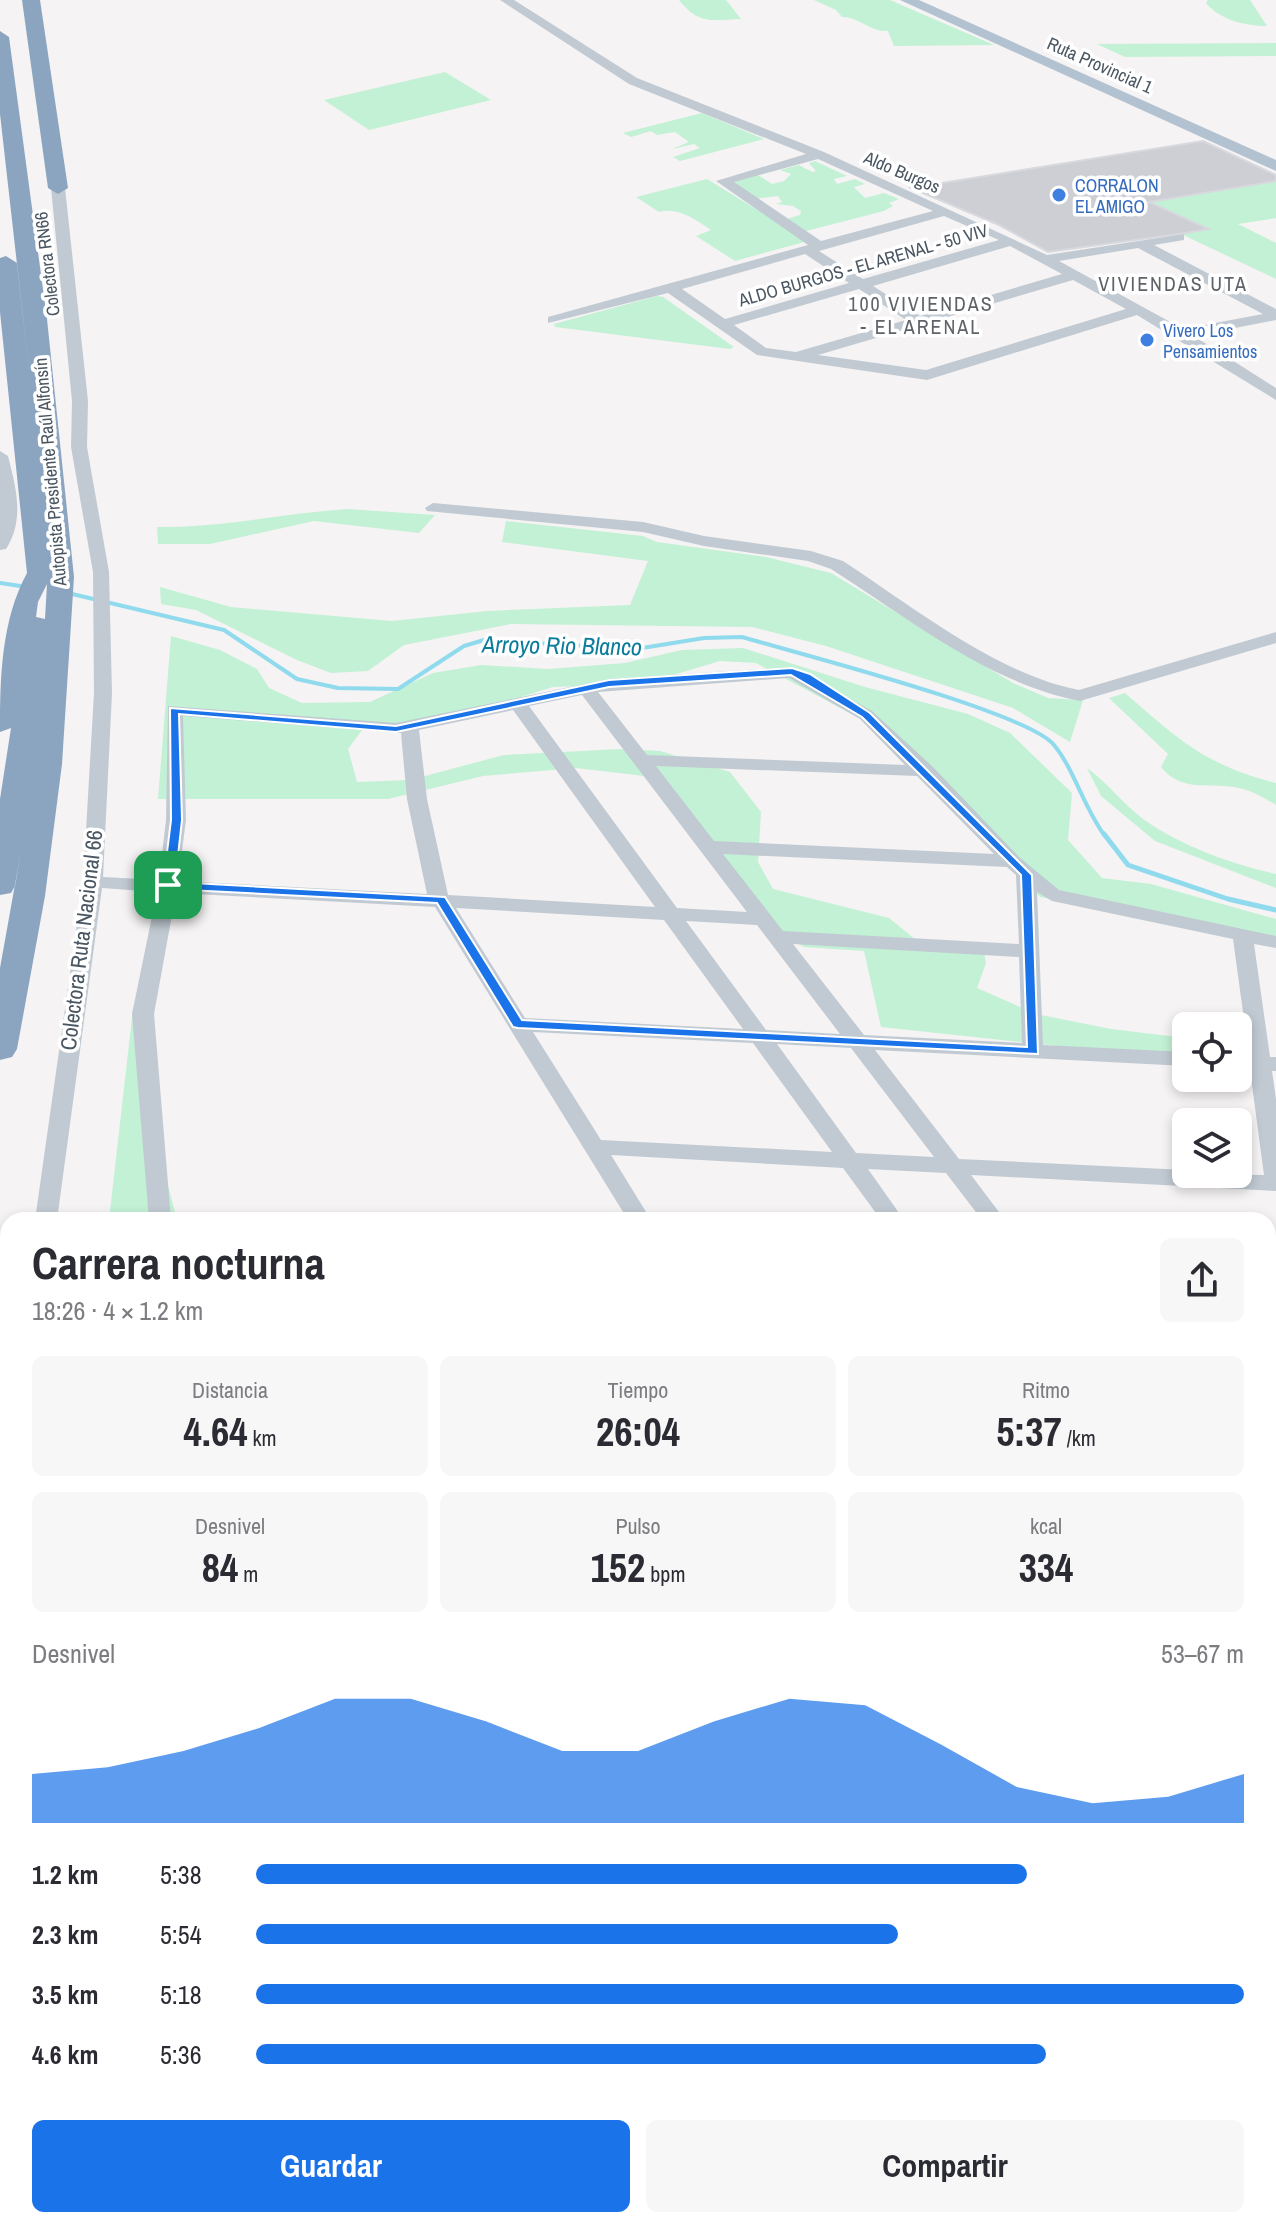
<!DOCTYPE html>
<html lang="es">
<head>
<meta charset="utf-8">
<style>
	:root { --surface:#fff; --page:#f7f7f7; --text:#2b2b33; --muted:#7c7c81; --accent:#1a73e8 }
	body { margin:0; font-family:"Archivo Narrow",sans-serif; background:var(--page); color:var(--text); height:100vh; display:flex; flex-direction:column; font-size:30px; white-space:nowrap }
	* { box-sizing:border-box; margin:0 }
	p { font-size:26px; color:var(--muted) }
	.icon { flex:none; width:44px; height:44px; fill:none; stroke:currentColor; stroke-width:2; stroke-linecap:round; stroke-linejoin:round }
	.map { position:relative; flex:1; overflow:hidden }
	.panel { position:absolute; left:0px; top:1212px; width:1276px; height:1016px; display:flex; flex-direction:column; background:var(--surface); border-radius:24px 24px 0 0; box-shadow:0 4px 12px #0003 }
	.panel>* { flex:none }
	.fabs { position:absolute; left:1172px; top:1012px; display:grid; gap:16px }
	.fabs a { display:grid; place-items:center; width:80px; height:80px; border-radius:12px; background:var(--surface); box-shadow:0 4px 12px #0003; font-size:40px }
	.pin { position:absolute; display:grid; place-items:center; width:68px; height:68px; color:#fff; margin:-34px; border-radius:16px; box-shadow:0 4px 12px #0006 }
	.round { display:grid; place-items:center; flex:none; width:84px; height:84px; border-radius:12px; background:var(--page) }
	.summary { display:flex; align-items:center; justify-content:space-between; height:136px; padding:0 32px }
	h1 { font-size:44px; font-weight:700; line-height:60px }
	.metrics { display:grid; grid-template-columns:repeat(3,1fr); gap:12px; height:136px; padding:8px 32px }
	.metrics div { display:grid; align-content:center; border-radius:12px; background:var(--page); text-align:center }
	.metrics b { font-size:40px; font-weight:700 }
	.metrics small { font-size:22px; font-weight:400 }
	.metrics p { font-size:22px }
	.chart { height:224px; padding:16px 32px }
	.chart p { display:flex; justify-content:space-between }
	.chart svg { width:100%; height:144px; margin-top:8px; fill:var(--accent); opacity:.7 }
	.button { display:flex; gap:16px; margin-top:auto; padding:16px 32px }
	.button a { flex:1; height:92px; border-radius:12px; background:var(--accent); color:#fff; font-size:32px; font-weight:700; line-height:92px; text-align:center }
	.button a+a { background:var(--page); color:var(--text) }
	ul { padding:0 32px; list-style:none; font-size:26px }
	li { display:grid; grid-template-columns:128px 96px 1fr; align-items:center; height:60px }
	li i { height:20px; border-radius:10px; background:var(--accent) }
	.map>svg:first-child { display:block }
	.green { fill:#c3f1d5 }
	.lines { fill:none; stroke-linecap:round; stroke-linejoin:round }
	.stream-far1 { stroke:#90daee; stroke-width:4 }
	.stream { stroke:#90daee; stroke-width:5 }
	.building { fill:#cdcfd5; stroke:#d7d9de; stroke-width:2 }
	.minor { fill:#c1cad2; fill-rule:evenodd }
	.major { fill:#b3c2d1; fill-rule:evenodd }
	.highway { fill:#8ba5c1; fill-rule:evenodd }
	.route { fill:#1a73e8; stroke:#fff; stroke-width:2; fill-rule:evenodd }
	.shop-dot { fill:#3f7fe0; stroke:#fff; stroke-width:3 }
	.labels { text-anchor:middle; dominant-baseline:central; stroke-width:7; stroke-linejoin:round; paint-order:stroke }
	.far-street-label { font-size:18px; fill:#4a5661; stroke:#fff }
	.far-shop-label { font-size:18px; fill:#366cbe; stroke:#fff; text-anchor:start }
	.far-neighbourhood-label { font-size:20px; letter-spacing:2px; fill:#5f6368; stroke:#fff }
	.street-label { font-size:22px; fill:#4a5661; stroke:#fff }
	.water-label { font-size:24px; font-style:italic; fill:#0c7c9b; stroke:#fff }
</style>
</head>
<body>
<div class="map">
<svg width="1276" height="2228" viewBox="0 0 1276 2228">
	<rect width="100%" height="100%" fill="#f5f3f3"/>
	<!-- green -->
	<g class="green">
		<path d="M679 0H726L741 19C711 20 699 25 679 0Z"/>
		<path d="M814 0H890L994 45 894 46 888 31C869 32 860 17 842 17L836 10Z"/>
		<path d="M1208 0H1250L1267 26C1245 26 1220 20 1206 3Z"/>
		<path d="M1276 43V56L1125 57 1097 44Z"/>
		<path d="M445 72 491 100 369 130 324 100Z"/>
		<path d="M702 113 764 139 680 161 673 157 700 148 694 144 672 149 689 142 675 132 657 135 651 131 631 137 623 133Z"/>
		<path d="M815 161 847 176 834 179 837 184 855 179 865 184 854 187 865 198 884 193 899 199 889 203 893 206 884 211 806 231 787 219 800 215 801 211 793 206 776 204 782 202 778 196 753 199 732 187 733 181 758 175 772 184 784 181 791 174 780 170 799 165 812 172 816 171 809 163Z"/>
		<path d="M707 179 808 241 735 261 696 236 711 230C694 219 679 207 659 212L636 197Z"/>
		<path d="M1276 181V218L1238 224 1276 243V279L1181 234 1207 229 1149 202Z"/>
		<path d="M657 296 663 297 734 347 730 349 555 327 554 324Z"/>
		<path d="M348 509 435 515 419 533 314 521 210 544H158L157 527C221 528 284 513 348 509Z"/>
		<path d="M506 521 643 536 657 542 766 557 831 573 1013 683 1048 698 1083 700 1070 742 1013 708 826 646 752 627 511 624 404 645 368 671 331 673 297 660 196 610 161 604 160 587 231 607 392 621 487 611 630 605 648 561 502 542Z"/>
		<path d="M171 636 220 650 257 669 269 688 302 703 370 702 433 673 481 665 548 669 625 663 682 650 743 648 865 687 968 714 1010 733 1072 793 1068 840 1102 878 1151 884 1276 919V938L1040 897 893 736 756 663 720 661 643 684 553 687 472 712 362 730 348 749 357 782 410 780 504 755 620 749 660 751 730 772 761 812 758 862 773 889 889 918 916 940 983 947 986 963 977 988 1036 1014 1111 1029 1186 1038V1060L881 1027 864 951 804 947 747 913 712 839 661 778 576 768 483 776 388 799H158Z"/>
		<path d="M1125 693C1179 740 1205 765 1276 783V805C1263 797 1249 789 1234 787 1207 783 1181 792 1161 767L1168 754 1109 698Z"/>
		<path d="M1087 768C1108 783 1123 804 1143 819 1181 846 1231 864 1276 874V888L1155 841 1101 796Z"/>
		<path d="M133 1009 157 1049 154 1132 177 1220H109Z"/>
	</g>
	<g class="lines">
		<!-- stream-far1 -->
		<g class="stream-far1">
			<path d="M0 583 27 587"/>
			<path d="M68 593 224 630 297 679 338 688 398 689 464 646 484 640 636 649 704 638 742 637C796 653 1027 712 1054 745 1074 769 1084 808 1105 836"/>
		</g>
		<!-- stream -->
		<path class="stream" d="M1104 834 1128 865 1228 899 1276 910"/>
	</g>
	<!-- building -->
	<path class="building" d="M1203 141 1276 175V181L1149 202 1209 229 1186 233 1048 252 999 225 911 188Z"/>
	<g class="lines">
		<!-- minor -->
		<g class="minor">
			<path d="M500 0H514L637 78 824 152 1047 255 1184 234V240L1154 245 1276 309V320L1194 336 1276 388V400L1137 315 927 380 757 355 668 293 548 323V317L808 245 716 181 806 154 629 84ZM818 159 933 211 821 241 734 182ZM944 216 999 240 863 279 819 251ZM1010 246 1062 274 920 316 873 286ZM1138 248 1263 314 1183 329 1059 261ZM805 254 849 283 725 319 682 289ZM1073 280 1126 309 926 370 818 355ZM859 289 906 320 796 352 766 348 734 325Z"/>
			<path d="M58 184 65 188 88 401 87 447 109 572 112 693 103 877 159 880 166 820 168 706 396 723 609 679 792 667 872 711 933 767 1019 857 1059 890 1276 936V948L1254 944 1270 1057H1276V1071H1272L1276 1099V1191L971 1175 1005 1220H982L946 1173 868 1169 904 1220H881L843 1168 611 1155 651 1220H628L435 907 176 893 154 1014 171 1220H149L132 1014 157 892 102 888 57 1220H35L83 882 94 693 93 572 71 447 72 401 51 188ZM789 678 860 719 905 765 647 755 598 692ZM582 695 747 912 677 908 529 706ZM513 710 655 907 448 895 427 799 419 730ZM183 716 401 733 407 799 427 894 178 881 186 820ZM656 766 917 776 994 854 714 841ZM723 854 1007 867 1016 875 1019 944 783 931ZM1037 892 1052 901 1233 939 1249 1056 1238 1055V1069L1250 1070 1264 1175 1186 1174V1170L959 1159 875 1050 1186 1066V1052L1043 1045ZM456 908 664 920 743 1029 525 1018ZM686 921 757 925 840 1034 766 1030ZM793 944 1019 957 1022 1043 864 1035ZM533 1032 753 1043 832 1152 601 1140ZM777 1044 851 1048 934 1157 856 1153Z"/>
			<path d="M0 451 8 456C16 488 25 519 6 549L0 550Z"/>
			<path d="M433 503 643 522 704 536 811 551 843 561C912 606 998 675 1079 690L1276 632V643L1080 701C988 683 908 618 831 569L808 561 704 546 643 532 427 511 425 508Z"/>
			<rect x="1268" y="1304" width="8" height="18"/>
			<rect x="1268" y="1442" width="8" height="20"/>
			<path d="M8 1483V1537L0 1539V1486Z"/>
		</g>
		<!-- major -->
		<path class="major" d="M900 0H919L1276 160V171Z"/>
		<!-- highway -->
		<g class="highway">
			<path d="M22 0H40L68 188 58 194 48 188Z"/>
			<path d="M0 31 9 37 47 319 74 577 62 764 45 896 17 1049 12 1057 0 1060V968L21 851 15 886 11 893 0 895V799L11 728 0 732C0 678 1 621 27 573L0 312V258L6 256 17 263 30 379 0 114ZM47 584 45 619 36 617 38 602Z"/>
		</g>
	</g>
	<!-- route -->
	<path class="route" d="M792 668 810 674 870 713 1032 875 1038 1054 518 1028 513 1027 437 903 168 889 163 885 171 820 170 708 396 726 609 680ZM791 675 862 717 1021 875 1027 1047 522 1020 445 897 175 882 182 820 179 714 396 732 609 687Z"/>
	<!-- markers -->
	<g class="shop-dot">
		<circle cx="1059" cy="195" r="8"/>
		<circle cx="1147" cy="340" r="8"/>
	</g>
	<g class="labels">
		<!-- far-street labels -->
		<g class="far-street-label">
			<text transform="translate(1100 65) rotate(24)">Ruta Provincial 1</text>
			<text transform="translate(902 172) rotate(23)">Aldo Burgos</text>
			<text transform="translate(47 264) rotate(-97)">Colectora RN66</text>
			<text transform="translate(863 265) rotate(-16)">ALDO BURGOS - EL ARENAL - 50 VIV</text>
			<text transform="translate(50 472) rotate(-95)">Autopista Presidente Raúl Alfonsín</text>
		</g>
		<!-- far-shop labels -->
		<g class="far-shop-label">
			<text x="1075" y="185">CORRALON<tspan x="1075" dy="21">EL AMIGO</tspan></text>
			<text x="1163" y="330">Vivero Los<tspan x="1163" dy="21">Pensamientos</tspan></text>
		</g>
		<!-- far-neighbourhood labels -->
		<g class="far-neighbourhood-label">
			<text x="1173" y="283">VIVIENDAS UTA</text>
			<text x="921" y="303">100 VIVIENDAS<tspan x="921" dy="23">- EL ARENAL</tspan></text>
		</g>
		<!-- street labels -->
		<g class="street-label">
			<text transform="translate(81 940) rotate(-83)">Colectora Ruta Nacional 66</text>
		</g>
		<!-- water labels -->
		<g class="water-label">
			<text transform="translate(562 645) rotate(1)">Arroyo Rio Blanco</text>
		</g>
	</g>
</svg>
<div class="fabs">
<a><svg class="icon" aria-label="locate" viewBox="0 0 24 24"><circle cx="12" cy="12" r="6"/><path d="M12 2v4M12 18v4M2 12h4M18 12h4"/></svg></a>
<a><svg class="icon" aria-label="layers" viewBox="0 0 24 24"><path d="M12 4l9 5-9 5-9-5zM3 14l9 5 9-5"/></svg></a>
</div>
<div class="pin" style="left:168px;top:885px;background:#1e9e55"><svg class="icon" aria-label="arrive" viewBox="0 0 24 24"><path d="M6 21V4h12l-3 4 3 4H6"/></svg></div>
<section class="panel">
<div class="summary"><div><h1>Carrera nocturna</h1><p>18:26 · 4 × 1.2 km</p></div><a class="round"><svg class="icon" aria-label="share" viewBox="0 0 24 24"><path d="M12 15V3M7 8l5-5 5 5M5 13v7h14v-7"/></svg></a></div>
<div class="metrics">
<div><p>Distancia</p><b>4.64<small> km</small></b></div>
<div><p>Tiempo</p><b>26:04</b></div>
<div><p>Ritmo</p><b>5:37<small> /km</small></b></div>
</div>
<div class="metrics">
<div><p>Desnivel</p><b>84<small> m</small></b></div>
<div><p>Pulso</p><b>152<small> bpm</small></b></div>
<div><p>kcal</p><b>334</b></div>
</div>
<div class="chart"><p><span>Desnivel</span>53–67 m</p>
<svg viewBox="0 0 160 44" preserveAspectRatio="none"><path d="M0 44V29L10 27L20 22L30 15L40 6L50 6L60 13L70 22L80 22L90 13L100 6L110 8L120 20L130 33L140 38L150 36L160 29V44z"/></svg>
</div>
<ul>
<li><b>1.2 km</b>5:38<i style="width:78%"></i></li>
<li><b>2.3 km</b>5:54<i style="width:65%"></i></li>
<li><b>3.5 km</b>5:18<i style="width:100%"></i></li>
<li><b>4.6 km</b>5:36<i style="width:80%"></i></li>
</ul>
<div class="button"><a>Guardar</a><a>Compartir</a></div>
</section>
</div>
</body>
</html>
